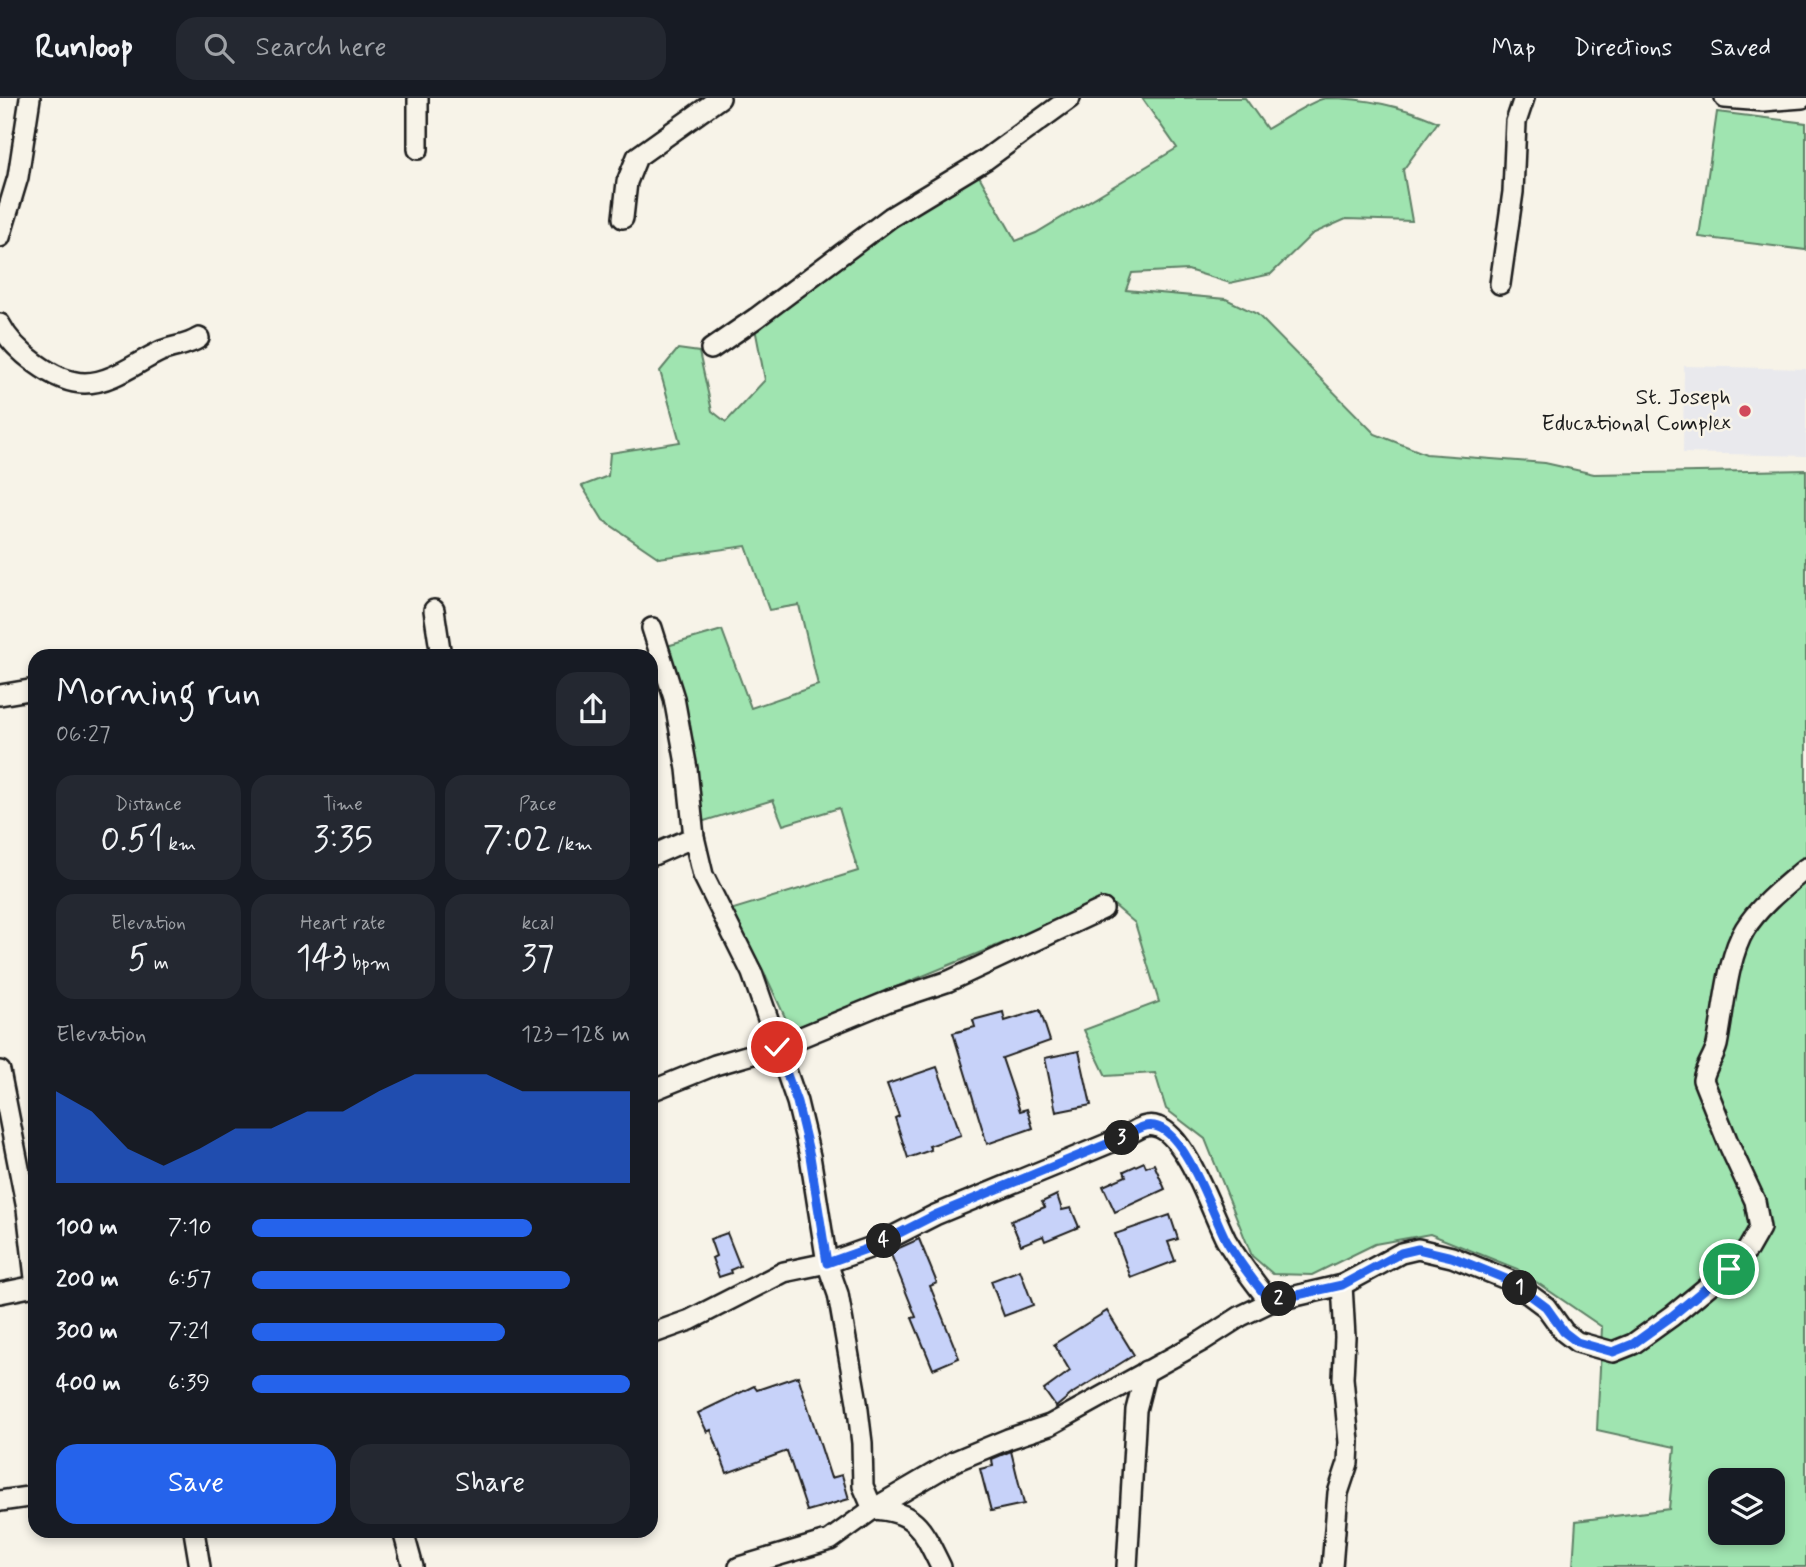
<!DOCTYPE html>
<html lang="en">
<head>
<meta charset="utf-8">
<style>
	:root { --surface:#171b24; --page:#242831; --text:#f1f3f6; --muted:#9ea1a6; --line:#363941; --accent:#2563eb }
	body { margin:0; font-family:Mynerve,sans-serif; background:var(--page); color:var(--text); height:100vh; display:flex; flex-direction:column; font-size:26px; white-space:nowrap }
	* { box-sizing:border-box; margin:0 }
	p { font-size:23px; color:var(--muted) }
	.icon { flex:none; width:38px; height:38px; fill:none; stroke:currentColor; stroke-width:2; stroke-linecap:round; stroke-linejoin:round }
	.map { position:relative; flex:1; overflow:hidden }
	.panel { position:absolute; left:28px; top:551px; width:630px; height:889px; display:flex; flex-direction:column; background:var(--surface); border-radius:21px; box-shadow:0 4px 10px #0003 }
	.panel>* { flex:none }
	.fabs { position:absolute; left:1708px; top:1370px; display:grid; gap:14px }
	.fabs a { display:grid; place-items:center; width:77px; height:77px; border-radius:14px; background:var(--surface); box-shadow:0 4px 10px #0003; font-size:35px }
	.pin { position:absolute; display:grid; place-items:center; width:60px; height:60px; color:#fff; margin:-30px; border:4px solid #fff; border-radius:50%; box-shadow:0 2px 7px #0007 }
	.km { position:absolute; width:35px; height:35px; margin:-18px; border-radius:50%; background:#222; color:#fff; font-size:19px; line-height:35px; text-align:center }
	.round { display:grid; place-items:center; flex:none; width:74px; height:74px; border-radius:21px; background:var(--page) }
	.headline { display:flex; align-items:center; justify-content:space-between; height:119px; padding:0 28px }
	h1 { font-size:38px; font-weight:600; line-height:52px }
	.stats { display:grid; grid-template-columns:repeat(3,1fr); gap:10px; height:119px; padding:7px 28px }
	.stats div { display:grid; align-content:center; border-radius:18px; background:var(--page); text-align:center }
	.stats b { font-size:35px; font-weight:600 }
	.stats small { font-size:19px; font-weight:400 }
	.stats p { font-size:19px }
	.chart { height:196px; padding:14px 28px }
	.chart p { display:flex; justify-content:space-between }
	.chart svg { width:100%; height:126px; margin-top:7px; fill:var(--accent); opacity:.7 }
	.button { display:flex; gap:14px; margin-top:auto; padding:14px 28px }
	.button a { flex:1; height:80px; border-radius:21px; background:var(--accent); color:#fff; font-size:28px; font-weight:600; line-height:80px; text-align:center }
	.button a+a { background:var(--page); color:var(--text) }
	ul { padding:0 28px; list-style:none; font-size:23px }
	li { display:grid; grid-template-columns:112px 84px 1fr; align-items:center; height:52px }
	li i { height:18px; border-radius:9px; background:var(--accent) }
	header { display:flex; align-items:center; gap:42px; box-sizing:border-box; height:98px; padding:0 35px; background:var(--surface); border-bottom:2px solid var(--line) }
	header strong { font-size:33px }
	nav { display:flex; gap:38px; margin-inline-start:auto; font-size:24px }
	.search { width:490px; height:63px; background:var(--page); display:flex; align-items:center; gap:18px; box-sizing:border-box; padding:0 24px; border-radius:21px; color:var(--muted); font-size:26px }
	.map>svg:first-child { display:block }
	.built { fill:#e9e9ed }
	.green { fill:#9fe4b0; stroke:#5e8066; stroke-width:2; fill-rule:evenodd }
	.building { fill:#c7d2f9; stroke:#1c1c1c; stroke-width:2 }
	.lines { fill:none; stroke-linecap:round; stroke-linejoin:round }
	.minor-casing { stroke:#1c1c1c; stroke-width:24 }
	.minor { stroke:#f7f3e8; stroke-width:19 }
	.route-casing { stroke:#fff; stroke-width:14 }
	.route { stroke:#2563eb; stroke-width:9 }
	.poi-dot { fill:#d1495b; stroke:#f7f3e8; stroke-width:2.5 }
	.labels { text-anchor:middle; dominant-baseline:central; stroke-width:5; stroke-linejoin:round; paint-order:stroke }
	.poi-label { font-size:23px; fill:#1c1c1c; stroke:#f7f3e8; text-anchor:end }
</style>
</head>
<body>
<header>
<strong>Runloop</strong>
<div class="search"><svg class="icon" aria-label="search" viewBox="0 0 24 24"><circle cx="10" cy="10" r="6"/><path d="M15 15l6 6"/></svg>Search here</div>
<nav><a>Map</a><a>Directions</a><a>Saved</a></nav>
</header>
<div class="map">
<svg width="1806" height="1469" viewBox="0 0 1806 1469">
	<rect width="100%" height="100%" fill="#f7f3e8"/>
	<filter id="ink" filterUnits="userSpaceOnUse"><feTurbulence type="fractalNoise" baseFrequency=".0143" numOctaves="2"/><feDisplacementMap in="SourceGraphic" scale="14" xChannelSelector="R" yChannelSelector="G"/><feConvolveMatrix kernelMatrix="1 2 1 2 8 2 1 2 1" color-interpolation-filters="sRGB"/></filter>
	<g filter="url(#ink)">
		<!-- built -->
		<path class="built" d="M1684 268 1806 271V358L1683 355Z"/>
		<!-- green -->
		<g class="green">
			<path d="M1142 0H1245L1267 31C1281 23 1312 2 1326 0 1366 0 1402 8 1438 24L1403 72 1412 123 1346 121 1312 136 1271 176 1230 185 1188 172 1132 175 1126 192 1226 201 1257 216 1375 336 1426 356 1545 365 1594 376 1806 372V1469H1573L1576 1423 1669 1411 1675 1349 1597 1332 1602 1229 1517 1171 1430 1136 1375 1146 1312 1177 1273 1176 1252 1158 1205 1041 1166 1011 1155 975 1106 978 1084 932 1159 904 1135 825 1108 802 791 932 765 876 730 812 858 773 839 710 783 727 773 702 701 724 667 548 722 532 751 610 818 587 799 507 769 512 746 448 659 460 603 422 582 388 608 378 610 355 680 344 660 273 678 251 699 254 712 313 726 324 765 282 755 230 868 144 979 78 1016 143 1036 135 1177 50ZM1720 1382H1773V1435H1720Z"/>
			<path d="M1717 14 1806 25V152L1699 139Z"/>
		</g>
		<!-- building -->
		<g class="building">
			<path d="M1040 912 1050 943 1002 960 1020 1013 1027 1011 1033 1030 987 1046 953 935 975 929 973 922 1003 914 1005 923Z"/>
			<path d="M1079 953 1091 1007 1056 1014 1045 960Z"/>
			<path d="M937 969 961 1037 929 1048 931 1052 908 1060 895 1020 899 1018 887 986Z"/>
			<path d="M1144 1064 1146 1069 1154 1066 1165 1091 1115 1114 1103 1088 1126 1078 1124 1073Z"/>
			<path d="M1057 1097 1062 1112 1071 1110 1079 1129 1045 1143 1043 1138 1021 1147 1011 1123 1045 1109 1042 1104Z"/>
			<path d="M1170 1117 1178 1141 1168 1144 1175 1163 1131 1180 1115 1136Z"/>
			<path d="M727 1135 740 1168 730 1172 731 1175 719 1179 712 1160 716 1158 710 1141Z"/>
			<path d="M919 1141 937 1185 930 1188 959 1260 933 1271 912 1220 916 1219 890 1154Z"/>
			<path d="M1020 1172 1033 1207 1004 1218 991 1183Z"/>
			<path d="M1107 1213 1134 1257 1073 1295 1056 1309 1044 1292 1070 1273 1054 1246Z"/>
			<path d="M798 1278 831 1380 842 1377 849 1401 807 1413 787 1353 727 1375 711 1332 707 1334 698 1315 754 1288 757 1292Z"/>
			<path d="M1011 1353 1024 1406 991 1413 980 1371 993 1368 992 1361Z"/>
		</g>
		<g class="lines">
			<defs>
				<g id="minor">
					<path d="M1725 0 1763 3 1802 0"/>
					<path d="M418 51V0"/>
					<path d="M623 120 627 84 637 59 720 0"/>
					<path d="M0 139 18 79 30 0"/>
					<path d="M1500 186 1513 94 1516 24 1524 0"/>
					<path d="M0 226C13 252 54 285 85 285 111 285 136 265 159 254 172 248 187 248 199 240"/>
					<path d="M711 251 756 220 891 119 985 62 1070 0"/>
					<path d="M434 512 441 558"/>
					<path d="M652 530 674 600 687 671 694 739 703 777 752 875 797 1004 810 1058 827 1165 838 1196 857 1304 862 1345 863 1388 873 1411C917 1413 923 1433 941 1469"/>
					<path d="M0 597 35 591"/>
					<path d="M651 758 694 739"/>
					<path d="M0 973 27 1111 35 1180"/>
					<path d="M651 993 715 967 777 949 889 903 949 883 1103 811"/>
					<path d="M0 1195 35 1188"/>
					<path d="M651 1236 690 1222 784 1174 827 1165 872 1149 935 1117 1124 1039C1135 1033 1145 1024 1158 1029 1187 1039 1212 1115 1226 1142 1239 1164 1254 1184 1270 1204"/>
					<path d="M0 1403 35 1398"/>
					<path d="M194 1433 200 1469"/>
					<path d="M403 1433 413 1469"/>
					<path d="M739 1469 830 1442 873 1411 955 1363 1008 1341 1050 1327 1202 1243 1241 1218 1270 1204 1342 1187 1401 1155 1418 1151 1452 1159 1511 1183 1546 1209 1564 1234 1577 1244 1613 1254 1633 1246 1672 1218 1729 1171 1748 1151 1760 1130 1755 1103 1729 1047 1703 982C1705 969 1714 959 1717 947 1724 913 1727 860 1745 831 1759 808 1785 788 1806 770"/>
					<path d="M1127 1469 1136 1312 1146 1273"/>
					<path d="M1332 1469 1338 1395 1348 1365 1349 1344 1343 1280 1345 1239 1342 1187"/>
				</g>
			</defs>
			<!-- minor casing -->
			<use href="#minor" class="minor-casing"/>
			<!-- minor -->
			<use href="#minor" class="minor"/>
		</g>
	</g>
	<g class="lines" filter="url(#ink)">
		<defs>
			<path id="route" d="M777 949 797 1004 810 1058 827 1165 872 1149 935 1117 1124 1039C1135 1033 1145 1024 1158 1029 1187 1039 1212 1115 1226 1142 1239 1164 1254 1184 1270 1203L1342 1187 1401 1155 1418 1151 1452 1159 1511 1183 1546 1209 1564 1234 1577 1244 1613 1254 1633 1246 1672 1218 1729 1171"/>
		</defs>
		<!-- route casing -->
		<use href="#route" class="route-casing"/>
		<!-- route -->
		<use href="#route" class="route"/>
	</g>
	<!-- markers -->
	<circle class="poi-dot" cx="1745" cy="313" r="7"/>
	<g class="labels">
		<!-- poi labels -->
		<g class="poi-label">
			<text x="1731" y="300">St. Joseph<tspan x="1731" dy="26">Educational Complex</tspan></text>
		</g>
	</g>
</svg>
<div class="fabs">
<a><svg class="icon" aria-label="layers" viewBox="0 0 24 24"><path d="M12 4l9 5-9 5-9-5zM3 14l9 5 9-5"/></svg></a>
</div>
<div class="pin" style="left:1729px;top:1171px;background:#1e9e55"><svg class="icon" aria-label="arrive" viewBox="0 0 24 24"><path d="M6 21V4h12l-3 4 3 4H6"/></svg></div>
<div class="pin" style="left:777px;top:949px;background:#d93025"><svg class="icon" aria-label="check" viewBox="0 0 24 24"><path d="M5 12l5 5 9-10"/></svg></div>
<b class="km" style="left:1520px;top:1190px">1</b>
<b class="km" style="left:1279px;top:1201px">2</b>
<b class="km" style="left:1122px;top:1040px">3</b>
<b class="km" style="left:884px;top:1143px">4</b>
<section class="panel">
<div class="headline"><div><h1>Morning run</h1><p>06:27</p></div><a class="round"><svg class="icon" aria-label="share" viewBox="0 0 24 24"><path d="M12 15V3M7 8l5-5 5 5M5 13v7h14v-7"/></svg></a></div>
<div class="stats">
<div><p>Distance</p><b>0.51<small> km</small></b></div>
<div><p>Time</p><b>3:35</b></div>
<div><p>Pace</p><b>7:02<small> /km</small></b></div>
</div>
<div class="stats">
<div><p>Elevation</p><b>5<small> m</small></b></div>
<div><p>Heart rate</p><b>143<small> bpm</small></b></div>
<div><p>kcal</p><b>37</b></div>
</div>
<div class="chart"><p><span>Elevation</span>123–128 m</p>
<svg viewBox="0 0 160 44" preserveAspectRatio="none"><path d="M0 44V12L10 19L20 32L30 38L40 32L50 25L60 25L70 19L80 19L90 12L100 6L110 6L120 6L130 12L140 12L150 12L160 12V44z"/></svg>
</div>
<ul>
<li><b>100 m</b>7:10<i style="width:74%"></i></li>
<li><b>200 m</b>6:57<i style="width:84%"></i></li>
<li><b>300 m</b>7:21<i style="width:67%"></i></li>
<li><b>400 m</b>6:39<i style="width:100%"></i></li>
</ul>
<div class="button"><a>Save</a><a>Share</a></div>
</section>
</div>
</body>
</html>
